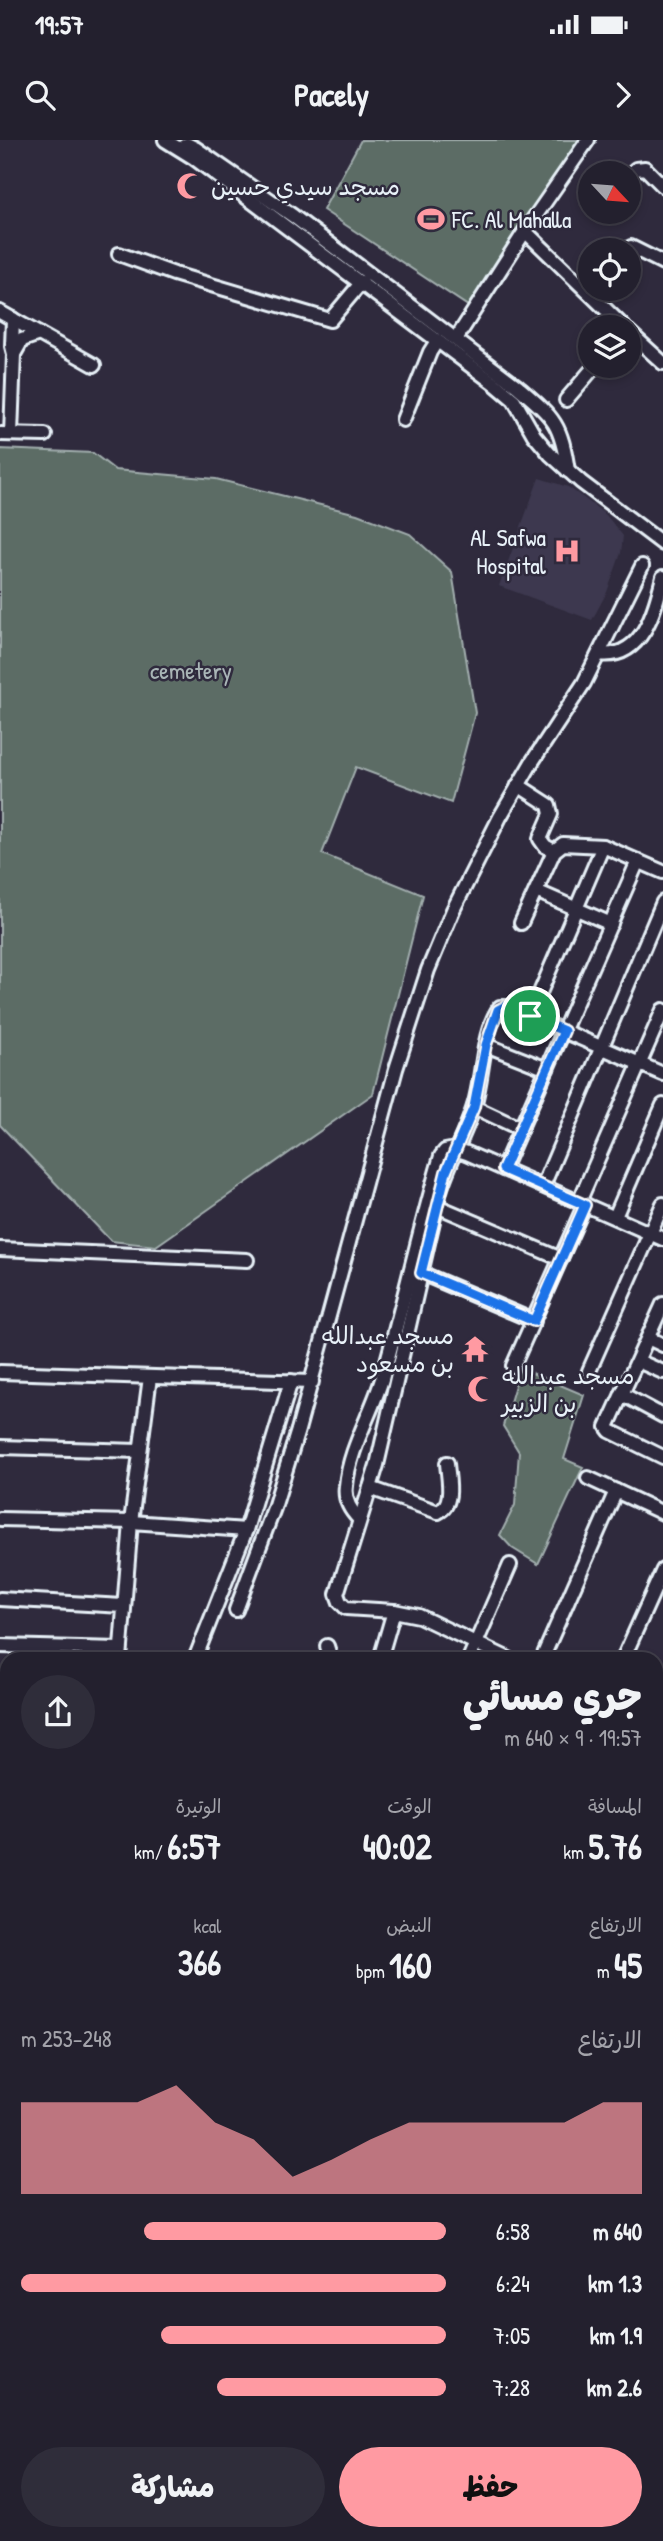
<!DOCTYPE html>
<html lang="ar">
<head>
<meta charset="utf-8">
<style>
	:root { --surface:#23202e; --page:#2f2d3a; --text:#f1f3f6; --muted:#a3a3aa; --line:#403e4a; --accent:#ff9aa2 }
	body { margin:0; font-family:"Patrick Hand","Playpen Sans Arabic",sans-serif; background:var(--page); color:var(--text); direction:rtl; height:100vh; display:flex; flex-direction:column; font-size:26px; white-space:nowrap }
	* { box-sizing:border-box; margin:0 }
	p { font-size:23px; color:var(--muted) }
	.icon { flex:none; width:38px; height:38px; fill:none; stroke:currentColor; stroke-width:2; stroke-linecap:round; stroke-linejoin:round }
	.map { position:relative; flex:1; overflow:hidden; direction:ltr }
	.details { position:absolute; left:0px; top:1512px; width:663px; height:889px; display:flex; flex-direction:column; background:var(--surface); border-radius:21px 21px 0 0; box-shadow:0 4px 10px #0003,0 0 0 2px var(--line); direction:rtl }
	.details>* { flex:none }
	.needle { width:46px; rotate:116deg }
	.tools { position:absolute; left:578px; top:21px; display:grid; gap:14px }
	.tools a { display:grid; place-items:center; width:63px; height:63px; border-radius:50%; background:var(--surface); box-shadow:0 4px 10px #0003,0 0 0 2px var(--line); font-size:35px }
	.pin { position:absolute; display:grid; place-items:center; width:60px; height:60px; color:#fff; margin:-30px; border:4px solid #fff; border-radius:50%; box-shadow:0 2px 7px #0007 }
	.round { display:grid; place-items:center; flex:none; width:74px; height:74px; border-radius:37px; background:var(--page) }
	.summary { display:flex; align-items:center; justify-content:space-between; height:119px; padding:0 21px }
	h1 { font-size:38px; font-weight:800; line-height:52px }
	.figures { display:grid; grid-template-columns:repeat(3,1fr); gap:10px; height:119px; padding:7px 21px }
	.figures div { display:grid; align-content:center }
	.figures b { font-size:35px; font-weight:800 }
	.figures small { font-size:19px; font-weight:400 }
	.figures p { font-size:19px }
	.chart { height:196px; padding:14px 21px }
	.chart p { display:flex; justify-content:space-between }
	.chart svg { width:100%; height:126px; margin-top:7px; fill:var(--accent); opacity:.7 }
	.cta { display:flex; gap:14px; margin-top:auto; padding:14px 21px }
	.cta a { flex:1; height:80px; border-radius:42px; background:var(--accent); color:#111; font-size:28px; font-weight:800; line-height:80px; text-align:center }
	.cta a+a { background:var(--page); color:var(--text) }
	ul { padding:0 21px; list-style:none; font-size:23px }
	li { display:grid; grid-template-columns:112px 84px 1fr; align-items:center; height:52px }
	li i { height:18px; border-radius:9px; background:var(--accent) }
	.status { display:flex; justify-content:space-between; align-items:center; height:49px; padding:0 35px; background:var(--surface); direction:ltr }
	.status svg { height:19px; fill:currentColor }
	header { display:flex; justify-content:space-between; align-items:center; height:91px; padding:0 21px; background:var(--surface); font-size:32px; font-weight:800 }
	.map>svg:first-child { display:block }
	.built { fill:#3d394f }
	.green { fill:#5b6c65; stroke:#a2aeae; stroke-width:2 }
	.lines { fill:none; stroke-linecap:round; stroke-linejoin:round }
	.river { stroke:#506a78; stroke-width:16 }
	.minor-casing { stroke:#e8f1f8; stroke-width:18 }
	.minor { stroke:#2f2a3d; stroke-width:12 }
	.route-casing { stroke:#fff; stroke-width:14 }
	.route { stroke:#1a73e8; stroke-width:9 }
	.labels { text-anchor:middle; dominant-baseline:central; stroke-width:5; stroke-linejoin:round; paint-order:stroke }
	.poi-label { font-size:24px; fill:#e8f1f8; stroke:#2f2a3d; text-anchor:start }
	.park-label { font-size:24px; fill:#a9b5b6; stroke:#2f2a3d }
</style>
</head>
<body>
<div class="status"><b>19:57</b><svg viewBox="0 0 49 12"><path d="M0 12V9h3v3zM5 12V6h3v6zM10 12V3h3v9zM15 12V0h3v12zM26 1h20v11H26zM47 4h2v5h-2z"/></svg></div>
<header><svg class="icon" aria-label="forward" viewBox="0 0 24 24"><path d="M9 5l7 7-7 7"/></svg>Pacely<svg class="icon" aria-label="search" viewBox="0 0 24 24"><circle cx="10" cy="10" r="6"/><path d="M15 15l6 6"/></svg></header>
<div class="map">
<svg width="663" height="2401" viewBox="0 0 663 2401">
	<rect width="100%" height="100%" fill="#2f2a3d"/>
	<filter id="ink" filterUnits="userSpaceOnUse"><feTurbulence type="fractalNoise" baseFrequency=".0143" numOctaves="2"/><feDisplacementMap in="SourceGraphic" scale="14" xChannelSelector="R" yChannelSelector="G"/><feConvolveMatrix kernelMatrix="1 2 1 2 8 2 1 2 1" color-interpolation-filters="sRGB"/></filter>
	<g filter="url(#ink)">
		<!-- built -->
		<path class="built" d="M539 338 568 347 585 359 606 375 623 396 621 413 607 452 592 480 499 446Z"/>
		<!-- green -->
		<g class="green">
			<path d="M361 0H579L468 166 323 70Z"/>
			<path d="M0 309 93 313 115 330 216 339 357 374 410 394 452 432 475 573 451 663 356 627 322 714 423 755 373 954 156 1106 111 1101 0 985Z"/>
			<path d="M520 1228 584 1255 564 1319 583 1327 538 1424 512 1408 500 1395 515 1365 519 1312 503 1286Z"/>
		</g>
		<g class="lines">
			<!-- river -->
			<g class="river">
				<path d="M0 2360H7"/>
				<path d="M637 2394 659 2401"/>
			</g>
			<defs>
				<g id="minor">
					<path d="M165 0 194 18 495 244 514 260 534 295 550 314 581 342 663 404"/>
					<path d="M181 8 187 4 195 8 293 76 518 247C554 278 561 283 568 331"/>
					<path d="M628 36 636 29 645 28 663 46"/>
					<path d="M525 91 624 187"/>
					<path d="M631 107 663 123"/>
					<path d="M119 114 174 134 330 180 362 142"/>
					<path d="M0 172 94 225"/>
					<path d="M628 191 663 223"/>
					<path d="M456 199 525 91 588 0"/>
					<path d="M14 214 22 200 39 194"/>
					<path d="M566 260 595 226"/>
					<path d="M403 280 430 212 437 201"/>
					<path d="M0 294 45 295"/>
					<path d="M11 294 14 214 12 206 13 179"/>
					<path d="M599 514C643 520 655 469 663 437"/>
					<path d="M518 645 549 665 551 674 540 699 545 706 554 711"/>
					<path d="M536 751 611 784"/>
					<path d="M521 783 554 711 563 704 603 706 663 732"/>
					<path d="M530 876 603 706"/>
					<path d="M486 905 547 929"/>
					<path d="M474 967 521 989"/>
					<path d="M503 1029 638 721"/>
					<path d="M543 1046 663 762"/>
					<path d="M579 1062 663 870"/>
					<path d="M437 1066 561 1119"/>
					<path d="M615 1077 663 965"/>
					<path d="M0 1109 247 1120"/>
					<path d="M421 1133 534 1181"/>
					<path d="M663 1164 607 1287 610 1291 663 1317"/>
					<path d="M648 1198 663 1205"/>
					<path d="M638 1221 663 1232"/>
					<path d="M513 1226 585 1064"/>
					<path d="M589 1231 663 1064"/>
					<path d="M0 1232 312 1242"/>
					<path d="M622 1254 663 1276"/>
					<path d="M0 1307 139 1311"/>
					<path d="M588 1338 663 1373"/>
					<path d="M370 1348 438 1372C455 1364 448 1339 447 1323"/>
					<path d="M0 1379 131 1382 246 1390"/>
					<path d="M359 1379C350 1370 344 1359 346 1346 349 1309 371 1275 382 1239 403 1166 419 1090 441 1016L445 1011 455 1009 467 1013 663 1099"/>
					<path d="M0 1459 123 1466"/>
					<path d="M236 1470 274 1368 298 1290 396 929 428 830 453 770 500 677 532 622 584 543 642 426"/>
					<path d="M0 1506 120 1509"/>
					<path d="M327 1506 331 1519"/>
					<path d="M120 1519 131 1382 150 1237"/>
					<path d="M195 1519 246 1390 291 1241"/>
					<path d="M380 1519 394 1471"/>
					<path d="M469 1519 510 1425"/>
					<path d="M509 1519 419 1476 394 1471 346 1468 340 1462 337 1454 377 1325 440 1051C449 1021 465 995 474 966 484 934 481 894 500 867H508L663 934"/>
					<path d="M542 1519 616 1351"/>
					<path d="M623 1519 663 1430"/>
					<path d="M0 1576H7"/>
					<path d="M656 1584 663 1587"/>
					<path d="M0 1617H7"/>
					<path d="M0 1682H7"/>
					<path d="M656 1761 663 1764"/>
					<path d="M656 1855 663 1857"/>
					<path d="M0 1939 7 1925"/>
					<path d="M656 1989 663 1976"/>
					<path d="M656 2066 663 2069"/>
					<path d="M656 2244 663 2246"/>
					<path d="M656 2343 663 2345"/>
					<path d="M231 2394 288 2400 360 2401"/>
				</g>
			</defs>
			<!-- minor casing -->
			<use href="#minor" class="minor-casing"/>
			<!-- minor -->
			<use href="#minor" class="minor"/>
		</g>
	</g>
	<g class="lines" filter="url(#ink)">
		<defs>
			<path id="route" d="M506 866 564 891 503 1029 585 1065 534 1181 421 1133 446 1032 474 967 486 905 498 870Z"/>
		</defs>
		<!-- route casing -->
		<use href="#route" class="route-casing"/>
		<!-- route -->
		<use href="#route" class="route"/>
	</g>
	<!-- icons -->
	<defs>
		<symbol id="mosque-bare" viewBox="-9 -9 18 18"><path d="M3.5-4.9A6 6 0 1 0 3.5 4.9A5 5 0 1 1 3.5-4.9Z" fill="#ff9aa2" stroke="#2f2a3d" stroke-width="2.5" paint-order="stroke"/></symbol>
		<symbol id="stadium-bare" viewBox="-9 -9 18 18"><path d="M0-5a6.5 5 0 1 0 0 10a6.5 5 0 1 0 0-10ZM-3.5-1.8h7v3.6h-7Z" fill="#ff9aa2" stroke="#2f2a3d" stroke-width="2.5" paint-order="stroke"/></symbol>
		<symbol id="hospital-bare" viewBox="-9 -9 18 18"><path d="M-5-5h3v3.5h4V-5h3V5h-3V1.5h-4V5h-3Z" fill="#ff9aa2" stroke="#2f2a3d" stroke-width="2.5" paint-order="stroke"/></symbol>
		<symbol id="temple-bare" viewBox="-9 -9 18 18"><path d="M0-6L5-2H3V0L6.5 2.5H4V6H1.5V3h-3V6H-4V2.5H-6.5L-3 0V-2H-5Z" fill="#ff9aa2" stroke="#2f2a3d" stroke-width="2.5" paint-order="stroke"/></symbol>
	</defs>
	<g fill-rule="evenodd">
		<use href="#mosque-bare" x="171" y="27" width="38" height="38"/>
		<use href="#stadium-bare" x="412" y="60" width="38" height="38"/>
		<use href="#hospital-bare" x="548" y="392" width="38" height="38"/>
		<use href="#temple-bare" x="456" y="1190" width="38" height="38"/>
		<use href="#mosque-bare" x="462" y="1230" width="38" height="38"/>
	</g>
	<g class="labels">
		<!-- poi labels -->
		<g class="poi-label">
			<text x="211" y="46">مسجد سيدي حسين</text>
			<text x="452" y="79">FC. Al Mahalla</text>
			<text x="546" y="397" text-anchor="end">AL Safwa<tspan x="546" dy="28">Hospital</tspan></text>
			<text x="454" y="1195" text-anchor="end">مسجد عبدالله<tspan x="454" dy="28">بن مسعود</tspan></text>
			<text x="502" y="1235">مسجد عبدالله<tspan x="502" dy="28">بن الزبير</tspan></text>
		</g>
		<!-- park labels -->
		<g class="park-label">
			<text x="191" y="530">cemetery</text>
		</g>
	</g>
</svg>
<div class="tools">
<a><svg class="needle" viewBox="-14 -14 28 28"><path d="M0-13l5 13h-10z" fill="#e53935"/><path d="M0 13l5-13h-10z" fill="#a3a3aa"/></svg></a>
<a><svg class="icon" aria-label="locate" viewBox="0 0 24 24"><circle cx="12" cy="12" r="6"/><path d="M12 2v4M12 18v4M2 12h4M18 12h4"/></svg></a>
<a><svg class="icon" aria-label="layers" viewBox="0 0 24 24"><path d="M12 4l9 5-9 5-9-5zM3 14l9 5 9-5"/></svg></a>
</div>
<div class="pin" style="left:530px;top:876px;background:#1e9e55"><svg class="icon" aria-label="arrive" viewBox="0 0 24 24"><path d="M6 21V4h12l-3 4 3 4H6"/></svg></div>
<section class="details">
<div class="summary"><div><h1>جري مسائي</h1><p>19:57 · 9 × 640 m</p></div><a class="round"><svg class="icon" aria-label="share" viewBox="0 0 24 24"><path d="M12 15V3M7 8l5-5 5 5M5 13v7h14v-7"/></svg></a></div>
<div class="figures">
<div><p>المسافة</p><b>5.76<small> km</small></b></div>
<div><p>الوقت</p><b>40:02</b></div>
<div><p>الوتيرة</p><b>6:57<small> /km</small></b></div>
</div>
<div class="figures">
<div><p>الارتفاع</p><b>45<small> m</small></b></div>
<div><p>النبض</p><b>160<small> bpm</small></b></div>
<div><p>kcal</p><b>366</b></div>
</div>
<div class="chart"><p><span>الارتفاع</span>248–253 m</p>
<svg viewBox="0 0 160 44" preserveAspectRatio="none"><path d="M0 44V12L10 12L20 12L30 12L40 6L50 19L60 25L70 38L80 32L90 25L100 19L110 19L120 19L130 19L140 19L150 12L160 12V44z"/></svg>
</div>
<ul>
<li><b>640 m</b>6:58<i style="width:71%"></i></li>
<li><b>1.3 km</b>6:24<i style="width:100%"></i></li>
<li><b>1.9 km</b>7:05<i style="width:67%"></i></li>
<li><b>2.6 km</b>7:28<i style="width:54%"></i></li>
</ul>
<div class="cta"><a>حفظ</a><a>مشاركة</a></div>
</section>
</div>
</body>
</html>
